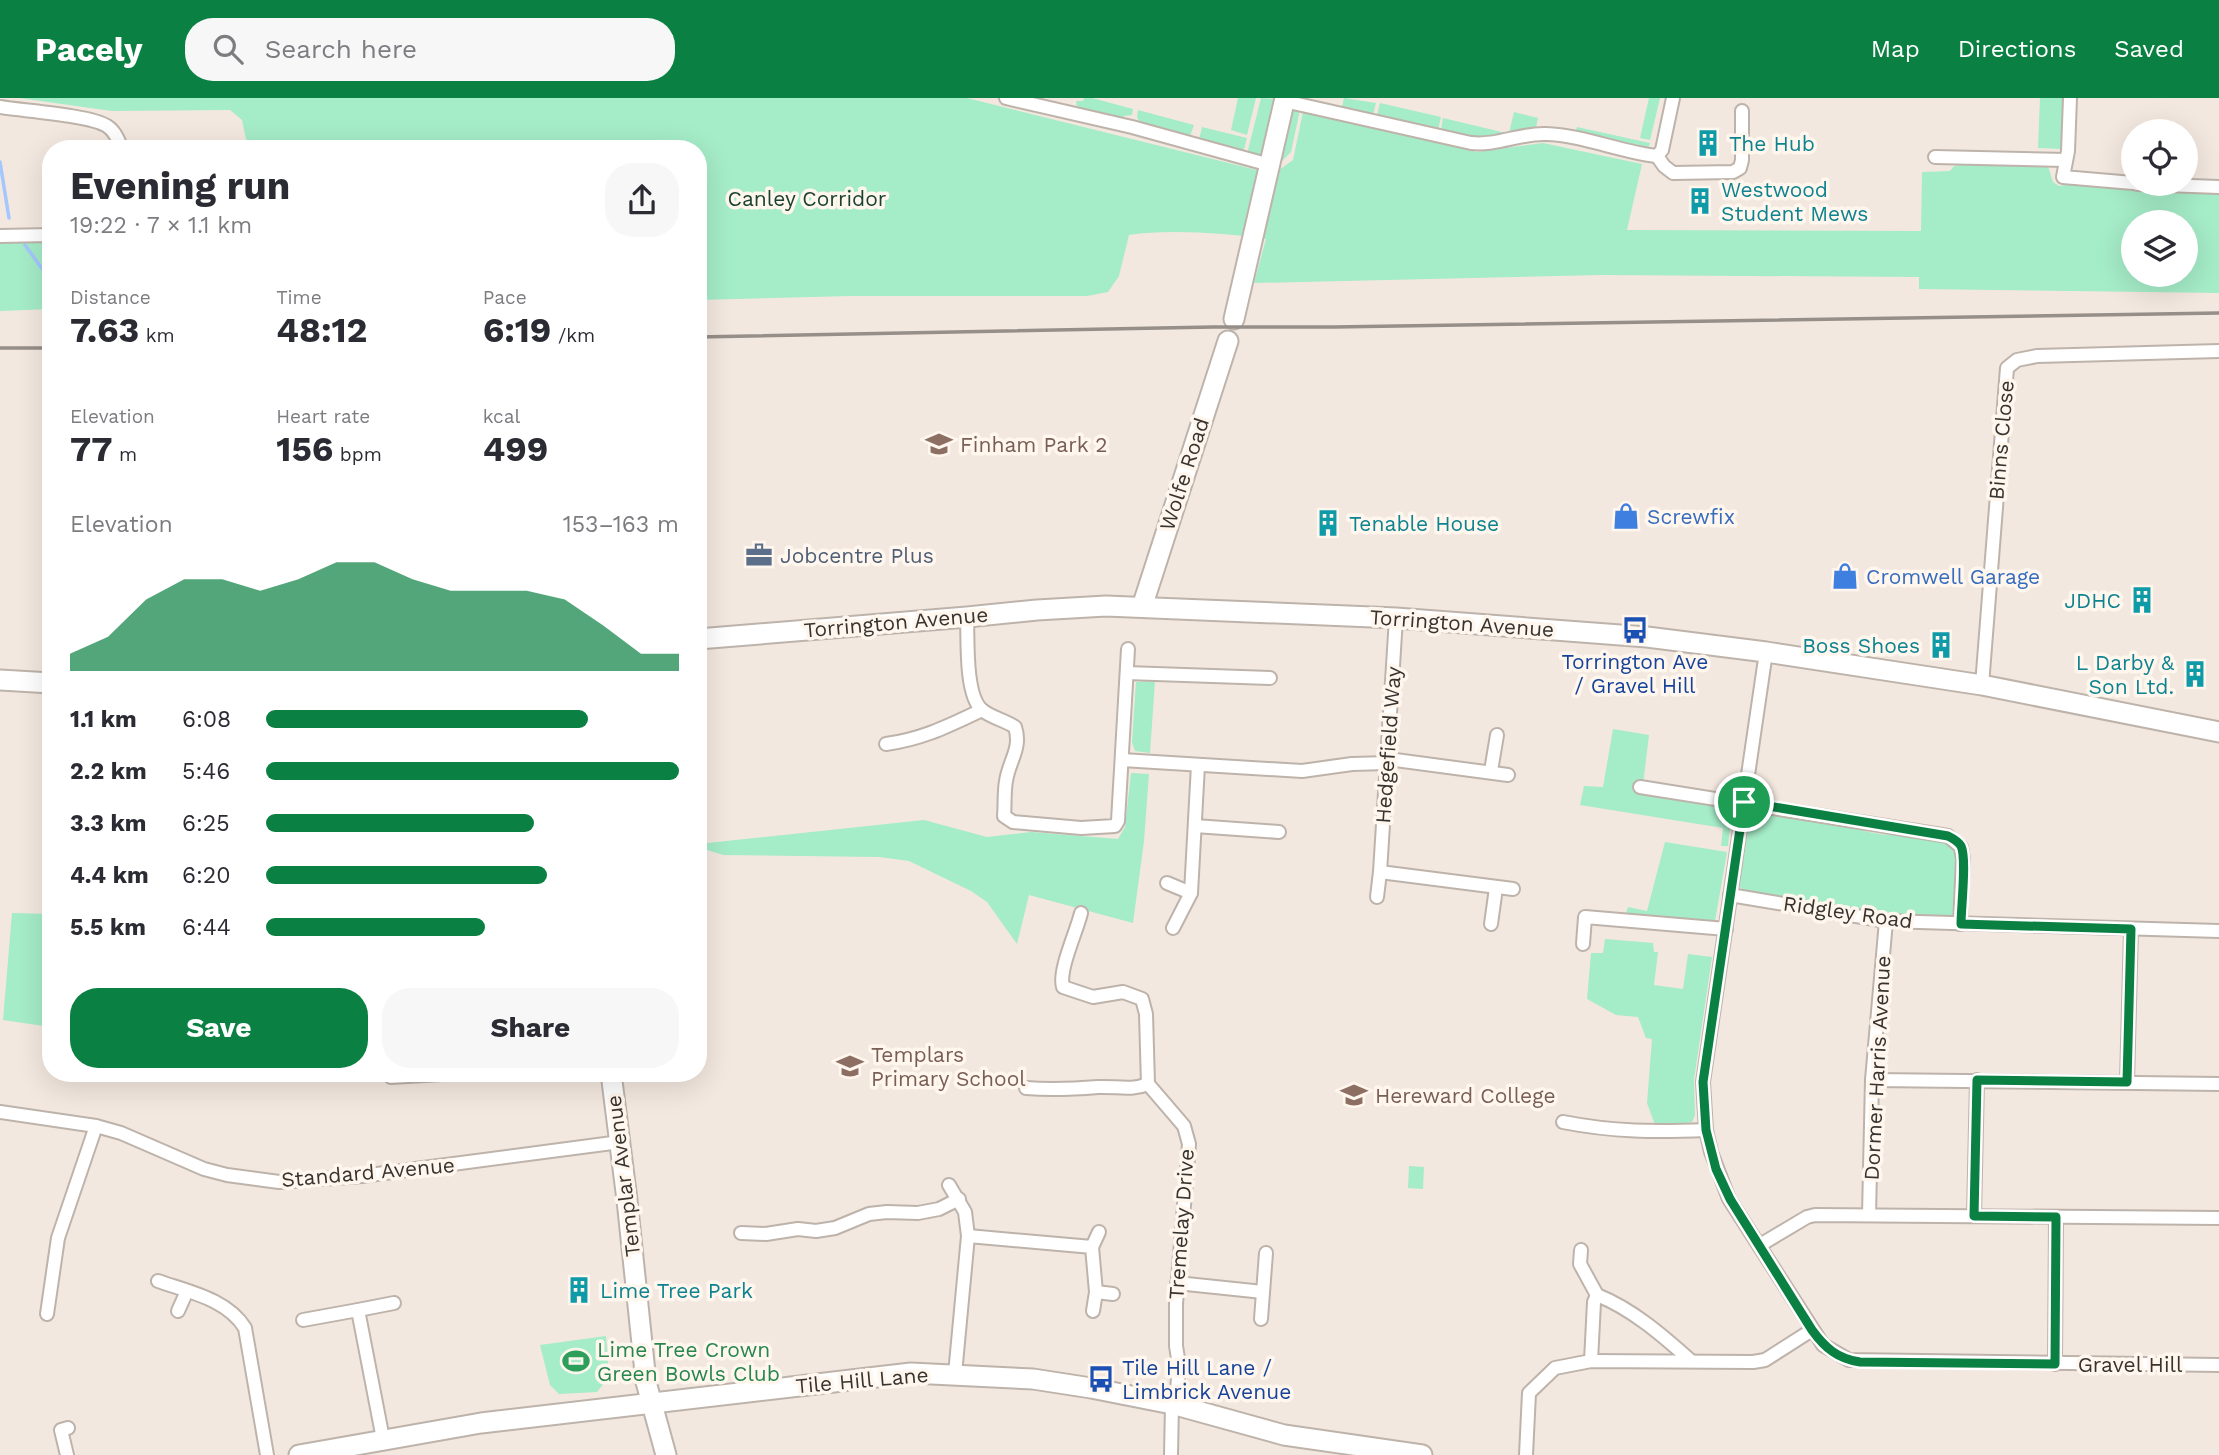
<!DOCTYPE html>
<html lang="en">
<head>
<meta charset="utf-8">
<style>
	:root { --surface:#fff; --page:#f7f7f7; --text:#2b2b33; --muted:#7c7c81; --accent:#0b8043 }
	body { margin:0; font-family:"Work Sans",sans-serif; background:var(--page); color:var(--text); height:100vh; display:flex; flex-direction:column; font-size:26px; white-space:nowrap }
	* { box-sizing:border-box; margin:0 }
	p { font-size:23px; color:var(--muted) }
	.icon { flex:none; width:38px; height:38px; fill:none; stroke:currentColor; stroke-width:2; stroke-linecap:round; stroke-linejoin:round }
	.map { position:relative; flex:1; overflow:hidden }
	.panel { position:absolute; left:42px; top:42px; width:665px; height:942px; display:flex; flex-direction:column; background:var(--surface); border-radius:28px; box-shadow:0 7px 28px #0002 }
	.panel>* { flex:none }
	.controls { position:absolute; left:2121px; top:21px; display:grid; gap:14px }
	.controls a { display:grid; place-items:center; width:77px; height:77px; border-radius:50%; background:var(--surface); box-shadow:0 7px 28px #0002; font-size:35px }
	.pin { position:absolute; display:grid; place-items:center; width:60px; height:60px; color:#fff; margin:-30px; border:4px solid #fff; border-radius:50%; box-shadow:0 2px 7px #0007 }
	.round { display:grid; place-items:center; flex:none; width:74px; height:74px; border-radius:28px; background:var(--page) }
	.overview { display:flex; align-items:center; justify-content:space-between; height:119px; padding:0 28px }
	h1 { font-size:38px; font-weight:700; line-height:52px }
	.stats { display:grid; grid-template-columns:repeat(3,1fr); gap:10px; height:119px; padding:7px 28px }
	.stats div { display:grid; align-content:center }
	.stats b { font-size:35px; font-weight:700 }
	.stats small { font-size:19px; font-weight:400 }
	.stats p { font-size:19px }
	.chart { height:196px; padding:14px 28px }
	.chart p { display:flex; justify-content:space-between }
	.chart svg { width:100%; height:126px; margin-top:7px; fill:var(--accent); opacity:.7 }
	.primary-button { display:flex; gap:14px; margin-top:auto; padding:14px 28px }
	.primary-button a { flex:1; height:80px; border-radius:28px; background:var(--accent); color:#fff; font-size:28px; font-weight:700; line-height:80px; text-align:center }
	.primary-button a+a { background:var(--page); color:var(--text) }
	ul { padding:0 28px; list-style:none; font-size:23px }
	li { display:grid; grid-template-columns:112px 84px 1fr; align-items:center; height:52px }
	li i { height:18px; border-radius:9px; background:var(--accent) }
	header { display:flex; align-items:center; gap:42px; box-sizing:border-box; height:98px; padding:0 35px; background:var(--accent); color:#fff }
	header strong { font-size:33px }
	nav { display:flex; gap:38px; margin-inline-start:auto; font-size:24px }
	.search { width:490px; height:63px; background:var(--page); display:flex; align-items:center; gap:18px; box-sizing:border-box; padding:0 24px; border-radius:28px; color:var(--muted); font-size:26px }
	.map>svg:first-child { display:block }
	.green { fill:#a5ecc8; fill-rule:evenodd }
	.lines { fill:none; stroke-linecap:round; stroke-linejoin:round }
	.stream { stroke:#a4c7fe; stroke-width:3.5 }
	.street-casing { stroke:#beb3aa; stroke-width:16 }
	.secondary-casing { stroke:#beb3aa; stroke-width:23 }
	.street { stroke:#fff; stroke-width:12 }
	.secondary { stroke:#fff; stroke-width:19 }
	.rail { stroke:#968e88; stroke-width:3.5 }
	.route-casing { stroke:#fff; stroke-width:14 }
	.route { stroke:#0b8043; stroke-width:9 }
	.labels { text-anchor:middle; dominant-baseline:central; stroke-width:7; stroke-linejoin:round; paint-order:stroke }
	.culture-label { font-size:21px; fill:#0d838f; stroke:#fff6ee; text-anchor:start }
	.park-label { font-size:21px; fill:#1a4230; stroke:#fff6ee }
	.street-label { font-size:21px; fill:#37332f; stroke:#fff6ee }
	.education-label { font-size:21px; fill:#785e54; stroke:#fff6ee; text-anchor:start }
	.shop-label { font-size:21px; fill:#366cbe; stroke:#fff6ee; text-anchor:start }
	.service-label { font-size:21px; fill:#4e5e75; stroke:#fff6ee; text-anchor:start }
	.transit-label { font-size:21px; fill:#164399; stroke:#fff6ee }
	.leisure-label { font-size:21px; fill:#27864d; stroke:#fff6ee; text-anchor:start }
</style>
</head>
<body>
<header>
<strong>Pacely</strong>
<div class="search"><svg class="icon" aria-label="search" viewBox="0 0 24 24"><circle cx="10" cy="10" r="6"/><path d="M15 15l6 6"/></svg>Search here</div>
<nav><a>Map</a><a>Directions</a><a>Saved</a></nav>
</header>
<div class="map">
<svg width="2219" height="1357" viewBox="0 0 2219 1357">
	<rect width="100%" height="100%" fill="#f3e8df"/>
	<!-- green -->
	<g class="green">
		<path d="M19 0H967L1277 77 1279 72 1293 62 1303 14 1477 54 1543 45 1642 66 1627 132 1921 133 1922 74 1950 73 1954 68 1972 65H2042L2048 68 2053 84 2059 88 2071 86 2219 95V195L1919 191V179L1601 177 1254 185 1266 141C1226 135 1168 131 1129 137L1119 178 1108 194 1087 198H851L698 202V51H248L242 22 230 12 112 13ZM2133 124H2186V177H2133Z"/>
		<path d="M1084 0H1092L1133 11 1132 17 1124 18 1119 23 1077 11 1076 3H1083Z"/>
		<path d="M1238 0H1256L1247 37 1231 32Z"/>
		<path d="M1261 0 1278 1 1262 56 1258 58 1247 56Z"/>
		<path d="M1344 0 1376 5 1373 17 1342 9Z"/>
		<path d="M1649 0H1660L1650 42 1640 40Z"/>
		<path d="M2040 0H2065L2062 51 2038 50Z"/>
		<path d="M1380 5 1441 19 1438 32 1377 17Z"/>
		<path d="M1138 12 1194 27 1189 41 1142 28 1137 19Z"/>
		<path d="M1294 12H1300L1291 54 1282 63 1277 64 1290 15Z"/>
		<path d="M1514 14 1538 20 1536 30 1509 35Z"/>
		<path d="M1443 20 1506 35V36L1479 40 1441 32Z"/>
		<path d="M1202 29 1247 40 1243 55 1199 42Z"/>
		<path d="M1577 29 1650 45 1648 51 1575 35Z"/>
		<path d="M0 144H51V211L0 213Z"/>
		<path d="M1155 583 1150 655 1135 653 1132 644 1136 584Z"/>
		<path d="M1613 631 1649 637 1642 695 1732 712 1728 748H1721L1723 730 1580 707 1584 688 1603 689Z"/>
		<path d="M1131 675 1149 676 1144 743 1133 825 1029 797 1017 846 987 804 971 793 909 763 879 759 723 757 698 749V746L924 722 987 739 1031 734 1118 741 1125 729Z"/>
		<path d="M1752 709 1847 725C1854 733 1892 740 1901 735L1946 743 1959 758 1955 820 1898 819 1745 794 1739 788Z"/>
		<path d="M1665 744 1727 754 1715 823 1625 818 1628 809 1647 813Z"/>
		<path d="M12 815 51 816V929L3 922Z"/>
		<path d="M1605 841 1653 845 1654 854H1658L1654 887 1683 891 1688 856 1712 859 1694 982 1695 1017 1692 1024 1676 1027H1655L1647 1005 1652 941 1646 940 1638 919 1616 917 1587 901 1591 855H1603Z"/>
		<path d="M1409 1068 1424 1069 1423 1091 1408 1090Z"/>
		<path d="M606 1238 609 1279 597 1294 559 1296 550 1287 540 1247Z"/>
	</g>
	<g class="lines">
		<!-- stream -->
		<g class="stream">
			<path d="M0 64 9 120"/>
			<path d="M25 147 51 183"/>
		</g>
		<defs>
			<g id="street">
				<path d="M1006 0 1132 29 1270 67"/>
				<path d="M2070 0 2068 53 2063 79 2133 85"/>
				<path d="M1284 3 1471 45C1497 48 1520 35 1546 36 1583 37 1620 54 1657 58"/>
				<path d="M0 9C23 13 90 17 107 28 115 33 119 43 122 51"/>
				<path d="M1657 58 1664 68 1673 75 1733 74 1740 70 1742 62V13"/>
				<path d="M1657 58 1662 52 1673 0"/>
				<path d="M1935 59 2066 62"/>
				<path d="M2137 86 2219 89"/>
				<path d="M0 138 51 137"/>
				<path d="M967 519C968 542 965 595 981 611 989 619 1005 622 1015 629 1022 650 1009 663 1006 683 1004 694 1005 706 1004 718L1013 724 1081 730 1115 728 1118 723 1128 551"/>
				<path d="M1396 520 1380 774 1513 791"/>
				<path d="M1766 554 1703 984 1706 1032 1711 1054 1729 1101 1823 1247 1849 1262 2219 1267"/>
				<path d="M1127 575 1270 580"/>
				<path d="M1982 587 2007 270 2017 262 2037 258 2219 253"/>
				<path d="M886 646C923 641 948 628 982 612"/>
				<path d="M1388 661 1508 677"/>
				<path d="M1122 662 1302 673 1352 666 1388 665"/>
				<path d="M1491 673 1497 637"/>
				<path d="M1640 689 1948 738 1961 749 1963 761 1960 826"/>
				<path d="M1195 728 1279 734"/>
				<path d="M1167 785 1191 795"/>
				<path d="M1730 797 1886 823 2219 833"/>
				<path d="M1377 799 1380 774"/>
				<path d="M1081 815C1077 833 1058 872 1063 889L1093 899 1123 894 1142 901 1146 916 1148 986 1184 1028 1189 1046 1176 1206V1248L1179 1267 1177 1293 1172 1306 1171 1357"/>
				<path d="M1491 826 1496 790"/>
				<path d="M1173 830 1191 795 1198 667"/>
				<path d="M1583 846 1585 819 1726 831"/>
				<path d="M389 975 391 979 459 975"/>
				<path d="M1872 982 2219 986"/>
				<path d="M2127 984 2131 831"/>
				<path d="M1026 990C1051 992 1074 991 1098 989 1116 988 1131 993 1148 986"/>
				<path d="M0 1014 96 1028 121 1035 204 1071 227 1077 279 1084 362 1078 620 1044"/>
				<path d="M1563 1024C1614 1034 1655 1034 1706 1032"/>
				<path d="M949 1087 965 1114 968 1138 955 1276"/>
				<path d="M1869 1117 1872 982 1886 823"/>
				<path d="M1974 1118 1977 982"/>
				<path d="M741 1135 766 1136 798 1131 816 1133 835 1130 869 1116 887 1114 918 1115 939 1111 959 1101"/>
				<path d="M968 1138 1092 1149 1096 1194 1093 1213"/>
				<path d="M1760 1147 1807 1119 1815 1117 2219 1120"/>
				<path d="M1092 1149 1099 1134"/>
				<path d="M1581 1152 1580 1166 1597 1197"/>
				<path d="M158 1183C189 1194 227 1201 245 1230L267 1357"/>
				<path d="M1177 1185 1263 1194"/>
				<path d="M1096 1194 1113 1196"/>
				<path d="M358 1212 394 1205"/>
				<path d="M178 1213 187 1193"/>
				<path d="M47 1216 58 1140 96 1028"/>
				<path d="M1261 1221 1266 1155"/>
				<path d="M303 1222 358 1212 383 1341"/>
				<path d="M1591 1263 1594 1204 1597 1197C1632 1211 1662 1237 1690 1262"/>
				<path d="M2055 1266 2056 1119"/>
				<path d="M67 1357 61 1332 68 1330"/>
				<path d="M1526 1357 1529 1295 1555 1270 1591 1263 1753 1264 1765 1262 1812 1232"/>
			</g>
			<g id="secondary">
				<path d="M1234 221 1285 0"/>
				<path d="M1142 509 1228 243"/>
				<path d="M698 541 967 519 1037 512 1106 508 1396 520 1647 539 1766 554 1982 587 2219 634"/>
				<path d="M0 582 51 585"/>
				<path d="M611 975 627 1102 646 1284 666 1357"/>
				<path d="M299 1357 481 1325 911 1275 1033 1281 1091 1290 1172 1306 1284 1337 1422 1357"/>
			</g>
		</defs>
		<!-- street casing -->
		<use href="#street" class="street-casing"/>
		<!-- secondary casing -->
		<use href="#secondary" class="secondary-casing"/>
		<!-- street -->
		<use href="#street" class="street"/>
		<!-- secondary -->
		<use href="#secondary" class="secondary"/>
		<!-- rail -->
		<g class="rail">
			<path d="M698 239 1213 229H1334L2219 215"/>
			<path d="M0 250H51"/>
		</g>
	</g>
	<g class="lines">
		<defs>
			<path id="route" d="M1744 704 1948 738C1952 740 1958 743 1961 748 1967 760 1961 810 1961 826L2131 831 2127 984 1977 982 1974 1118 2056 1119 2055 1266 1860 1264C1838 1261 1825 1250 1812 1232L1730 1101 1716 1071 1706 1032 1703 984Z"/>
		</defs>
		<!-- route casing -->
		<use href="#route" class="route-casing"/>
		<!-- route -->
		<use href="#route" class="route"/>
	</g>
	<!-- icons -->
	<defs>
		<symbol id="building-bare" viewBox="-9 -9 18 18"><path d="M-4-6H4V6H1V3H-1V6H-4ZM-2.5-4.3h1.7v1.8h-1.7ZM.8-4.3h1.7v1.8H.8ZM-2.5-1h1.7V.8h-1.7ZM.8-1h1.7V.8H.8Z" fill="#0f9aa8" stroke="#fff6ee" stroke-width="2.5" paint-order="stroke"/></symbol>
		<symbol id="school-bare" viewBox="-9 -9 18 18"><path d="M0-5L7-2L0 1L-7-2ZM-4 1L0 2.5L4 1V4Q0 6-4 4Z" fill="#8d6e63" stroke="#fff6ee" stroke-width="2.5" paint-order="stroke"/></symbol>
		<symbol id="shop-bare" viewBox="-9 -9 18 18"><path d="M-5-2.5h2.3a2.7 3.5 0 0 1 5.4 0H5L5.5 6h-11ZM-1.5-2.5h3a1.5 2.3 0 0 0-3 0Z" fill="#3f7fe0" stroke="#fff6ee" stroke-width="2.5" paint-order="stroke"/></symbol>
		<symbol id="office-bare" viewBox="-9 -9 18 18"><path d="M-6-3h4V-5.5h4V-3h4V5H-6ZM-1-4.5V-3h2v-1.5ZM-6 0V1H6V0Z" fill="#5c6f8a" stroke="#fff6ee" stroke-width="2.5" paint-order="stroke"/></symbol>
		<symbol id="bus-bare" viewBox="-9 -9 18 18"><path d="M-5-6H5V4H4V6H2V4H-2V6H-4V4H-5ZM-3.5-4V0h7V-4ZM-3.5 1.2v1.5H-2V1.2ZM2 1.2v1.5H3.5V1.2Z" fill="#1a4fb4" stroke="#fff6ee" stroke-width="2.5" paint-order="stroke"/></symbol>
		<symbol id="university-bare" viewBox="-9 -9 18 18"><path d="M0-5L7-2L0 1L-7-2ZM-4 1L0 2.5L4 1V4Q0 6-4 4Z" fill="#8d6e63" stroke="#fff6ee" stroke-width="2.5" paint-order="stroke"/></symbol>
		<symbol id="stadium-bare" viewBox="-9 -9 18 18"><path d="M0-5a6.5 5 0 1 0 0 10a6.5 5 0 1 0 0-10ZM-3.5-1.8h7v3.6h-7Z" fill="#2e9e5b" stroke="#fff6ee" stroke-width="2.5" paint-order="stroke"/></symbol>
	</defs>
	<g fill-rule="evenodd">
		<use href="#building-bare" x="1689" y="26" width="38" height="38"/>
		<use href="#building-bare" x="1681" y="84" width="38" height="38"/>
		<use href="#school-bare" x="920" y="327" width="38" height="38"/>
		<use href="#shop-bare" x="1607" y="399" width="38" height="38"/>
		<use href="#building-bare" x="1309" y="406" width="38" height="38"/>
		<use href="#office-bare" x="740" y="438" width="38" height="38"/>
		<use href="#shop-bare" x="1826" y="459" width="38" height="38"/>
		<use href="#building-bare" x="2123" y="483" width="38" height="38"/>
		<use href="#bus-bare" x="1616" y="513" width="38" height="38"/>
		<use href="#building-bare" x="1922" y="528" width="38" height="38"/>
		<use href="#building-bare" x="2176" y="557" width="38" height="38"/>
		<use href="#school-bare" x="831" y="949" width="38" height="38"/>
		<use href="#university-bare" x="1335" y="978" width="38" height="38"/>
		<use href="#building-bare" x="560" y="1173" width="38" height="38"/>
		<use href="#stadium-bare" x="557" y="1244" width="38" height="38"/>
		<use href="#bus-bare" x="1082" y="1262" width="38" height="38"/>
	</g>
	<g class="labels">
		<!-- culture labels -->
		<g class="culture-label">
			<text x="1729" y="45">The Hub</text>
			<text x="1721" y="91">Westwood<tspan x="1721" dy="24">Student Mews</tspan></text>
			<text x="1349" y="425">Tenable House</text>
			<text x="2121" y="502" text-anchor="end">JDHC</text>
			<text x="1920" y="547" text-anchor="end">Boss Shoes</text>
			<text x="2174" y="564" text-anchor="end">L Darby &amp;<tspan x="2174" dy="24">Son Ltd.</tspan></text>
			<text x="600" y="1192">Lime Tree Park</text>
		</g>
		<!-- park labels -->
		<g class="park-label">
			<text x="807" y="100">Canley Corridor</text>
		</g>
		<!-- street labels -->
		<g class="street-label">
			<text transform="translate(2001 342) rotate(-85)">Binns Close</text>
			<text transform="translate(1184 376) rotate(-72)">Wolfe Road</text>
			<text transform="translate(896 524) rotate(-5)">Torrington Avenue</text>
			<text transform="translate(1462 525) rotate(4)">Torrington Avenue</text>
			<text transform="translate(1388 647) rotate(-86)">Hedgefield Way</text>
			<text transform="translate(1848 814) rotate(8)">Ridgley Road</text>
			<text transform="translate(1877 970) rotate(-87)">Dormer Harris Avenue</text>
			<text transform="translate(368 1074) rotate(-5)">Standard Avenue</text>
			<text transform="translate(623 1078) rotate(-97)">Templar Avenue</text>
			<text transform="translate(1181 1126) rotate(-86)">Tremelay Drive</text>
			<text x="2130" y="1266">Gravel Hill</text>
			<text transform="translate(862 1282) rotate(-5)">Tile Hill Lane</text>
		</g>
		<!-- education labels -->
		<g class="education-label">
			<text x="960" y="346">Finham Park 2</text>
			<text x="871" y="956">Templars<tspan x="871" dy="24">Primary School</tspan></text>
			<text x="1375" y="997">Hereward College</text>
		</g>
		<!-- shop labels -->
		<g class="shop-label">
			<text x="1647" y="418">Screwfix</text>
			<text x="1866" y="478">Cromwell Garage</text>
		</g>
		<!-- service labels -->
		<g class="service-label">
			<text x="780" y="457">Jobcentre Plus</text>
		</g>
		<!-- transit labels -->
		<g class="transit-label">
			<text x="1635" y="563">Torrington Ave<tspan x="1635" dy="24">/ Gravel Hill</tspan></text>
			<text x="1122" y="1269" text-anchor="start">Tile Hill Lane /<tspan x="1122" dy="24">Limbrick Avenue</tspan></text>
		</g>
		<!-- leisure labels -->
		<g class="leisure-label">
			<text x="597" y="1251">Lime Tree Crown<tspan x="597" dy="24">Green Bowls Club</tspan></text>
		</g>
	</g>
</svg>
<div class="controls">
<a><svg class="icon" aria-label="locate" viewBox="0 0 24 24"><circle cx="12" cy="12" r="6"/><path d="M12 2v4M12 18v4M2 12h4M18 12h4"/></svg></a>
<a><svg class="icon" aria-label="layers" viewBox="0 0 24 24"><path d="M12 4l9 5-9 5-9-5zM3 14l9 5 9-5"/></svg></a>
</div>
<div class="pin" style="left:1744px;top:704px;background:#1e9e55"><svg class="icon" aria-label="arrive" viewBox="0 0 24 24"><path d="M6 21V4h12l-3 4 3 4H6"/></svg></div>
<section class="panel">
<div class="overview"><div><h1>Evening run</h1><p>19:22 · 7 × 1.1 km</p></div><a class="round"><svg class="icon" aria-label="share" viewBox="0 0 24 24"><path d="M12 15V3M7 8l5-5 5 5M5 13v7h14v-7"/></svg></a></div>
<div class="stats">
<div><p>Distance</p><b>7.63<small> km</small></b></div>
<div><p>Time</p><b>48:12</b></div>
<div><p>Pace</p><b>6:19<small> /km</small></b></div>
</div>
<div class="stats">
<div><p>Elevation</p><b>77<small> m</small></b></div>
<div><p>Heart rate</p><b>156<small> bpm</small></b></div>
<div><p>kcal</p><b>499</b></div>
</div>
<div class="chart"><p><span>Elevation</span>153–163 m</p>
<svg viewBox="0 0 160 44" preserveAspectRatio="none"><path d="M0 44V38L10 32L20 19L30 12L40 12L50 16L60 12L70 6L80 6L90 12L100 16L110 16L120 16L130 19L140 28L150 38L160 38V44z"/></svg>
</div>
<ul>
<li><b>1.1 km</b>6:08<i style="width:78%"></i></li>
<li><b>2.2 km</b>5:46<i style="width:100%"></i></li>
<li><b>3.3 km</b>6:25<i style="width:65%"></i></li>
<li><b>4.4 km</b>6:20<i style="width:68%"></i></li>
<li><b>5.5 km</b>6:44<i style="width:53%"></i></li>
</ul>
<div class="primary-button"><a>Save</a><a>Share</a></div>
</section>
</div>
</body>
</html>
